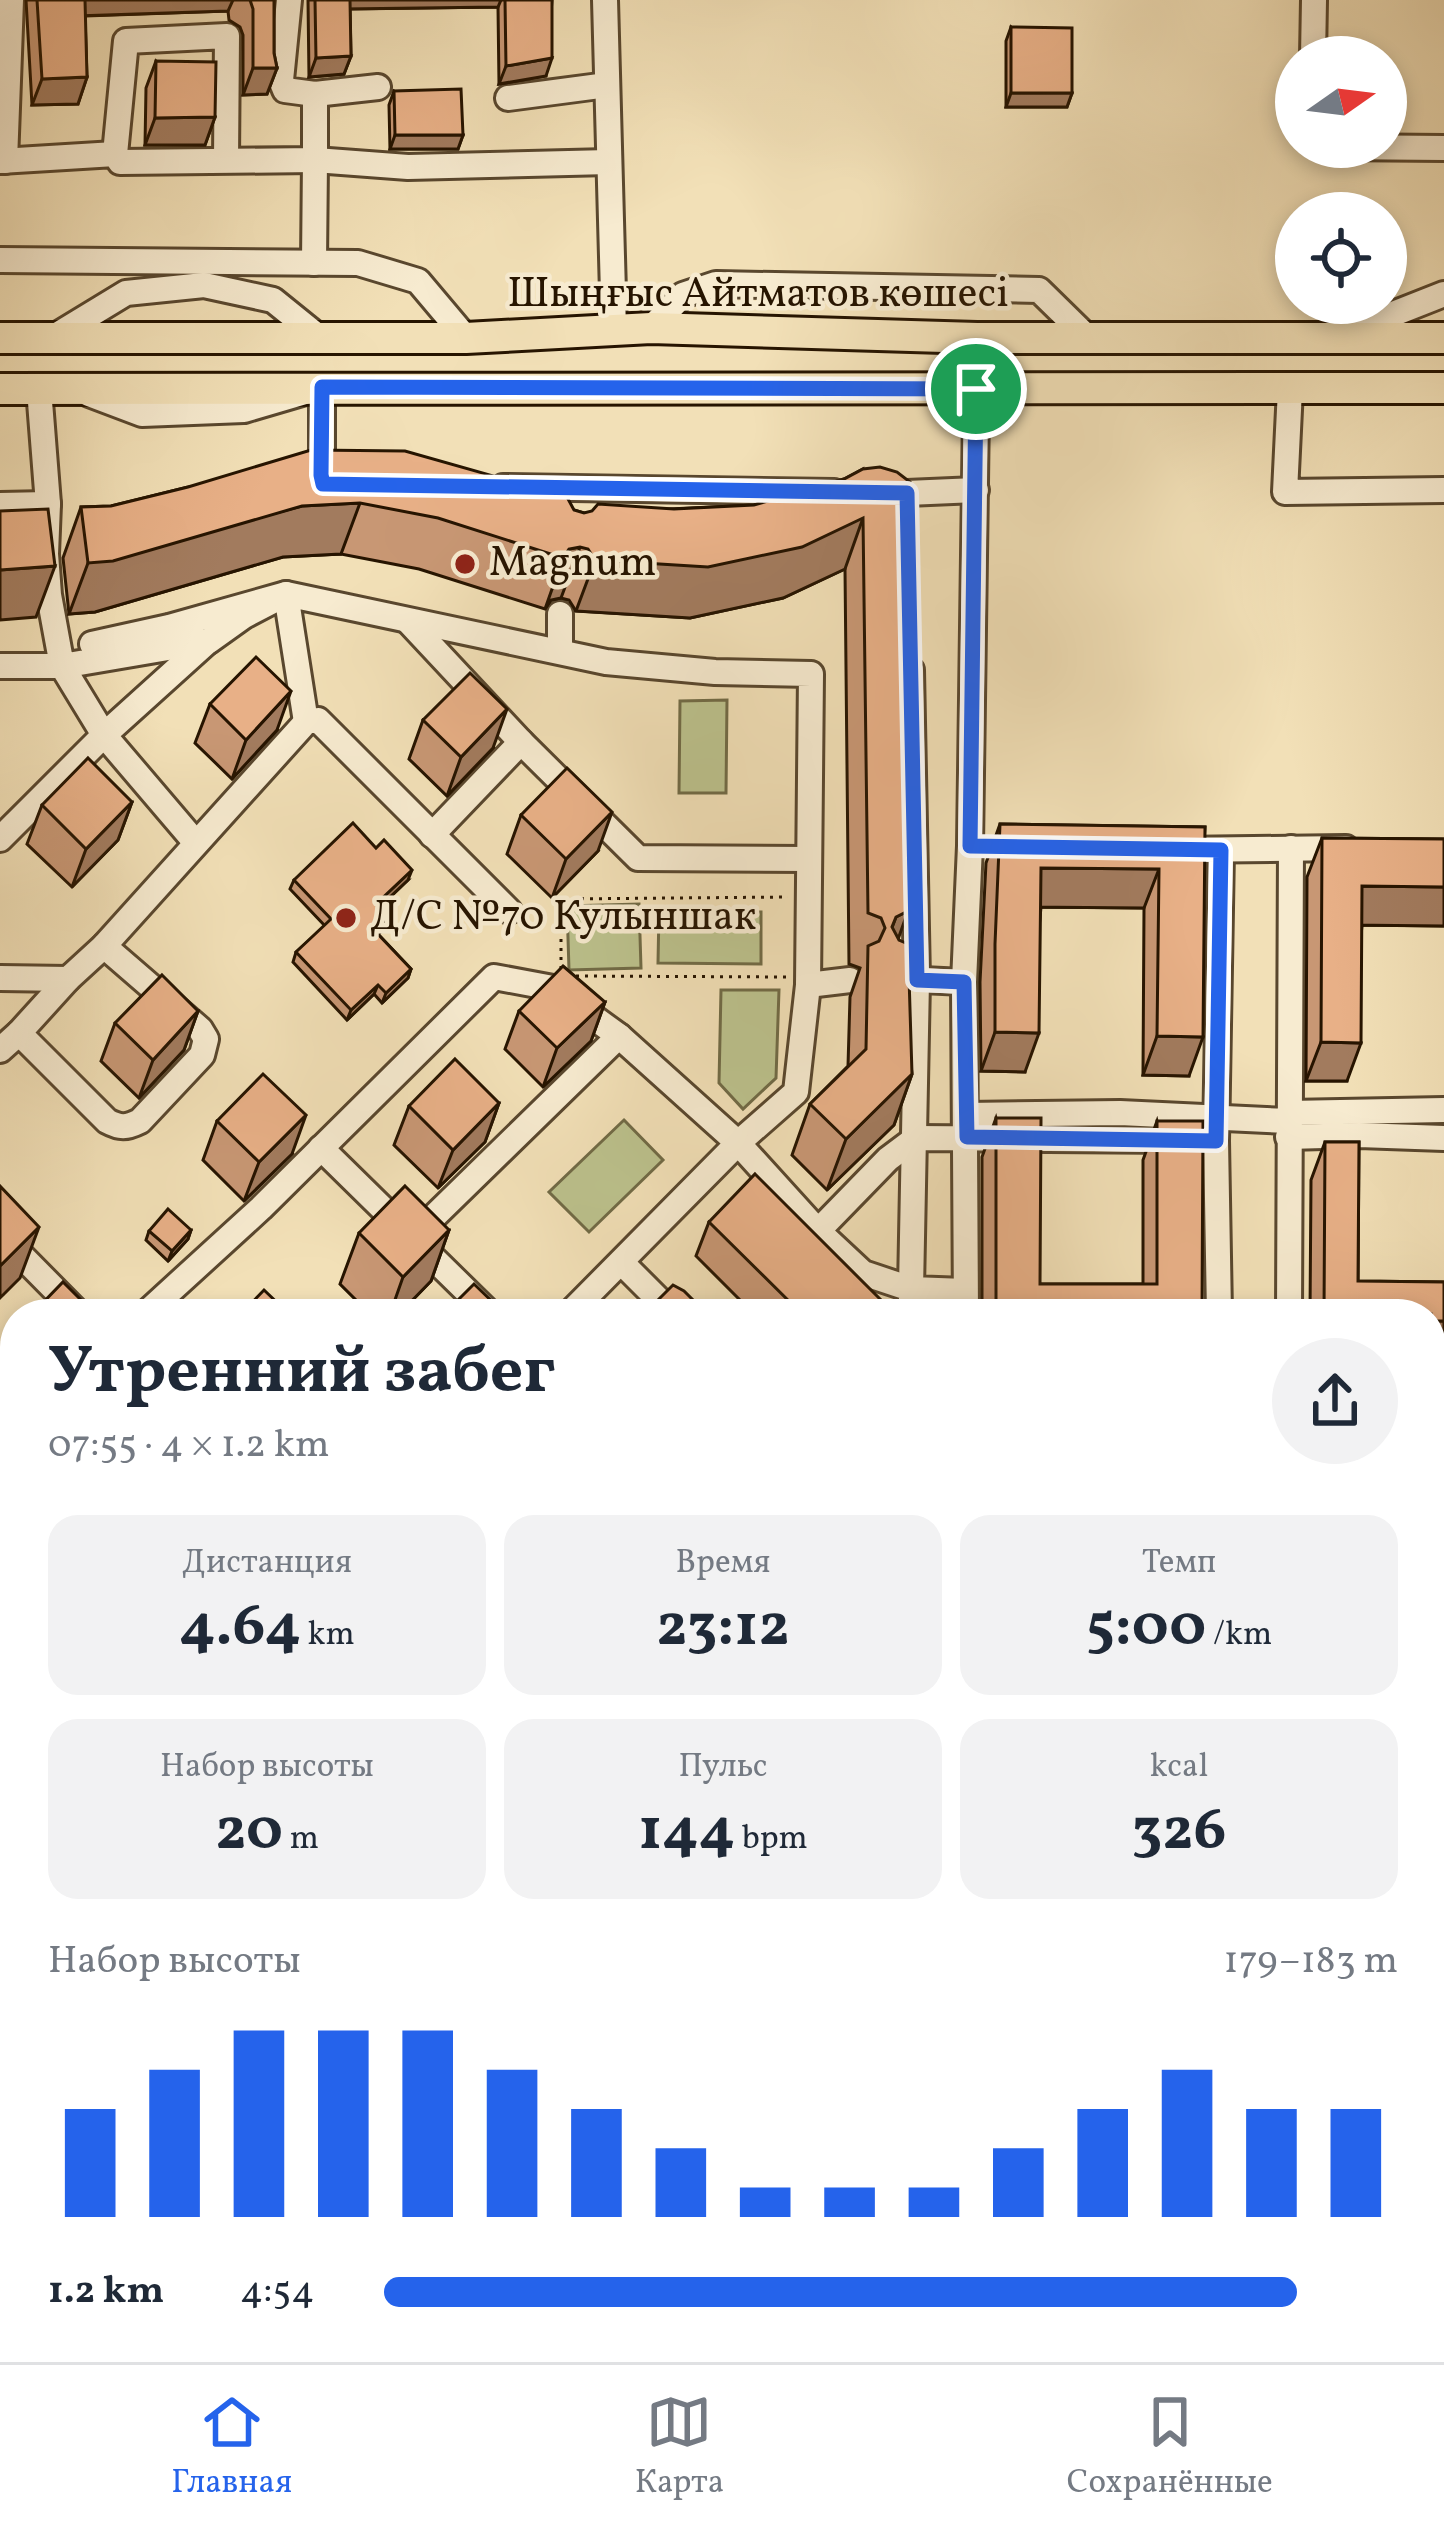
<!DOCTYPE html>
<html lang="ru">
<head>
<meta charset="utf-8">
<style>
	:root { --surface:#fff; --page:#f2f2f3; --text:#1f2937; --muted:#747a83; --line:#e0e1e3; --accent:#2563eb }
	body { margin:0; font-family:Vollkorn,serif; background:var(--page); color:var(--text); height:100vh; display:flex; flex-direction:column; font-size:45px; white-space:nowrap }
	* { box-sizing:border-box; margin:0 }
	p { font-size:39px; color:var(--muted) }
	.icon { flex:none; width:66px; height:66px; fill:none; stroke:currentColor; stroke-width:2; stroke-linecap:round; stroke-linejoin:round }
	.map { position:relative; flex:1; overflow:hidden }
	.side { position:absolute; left:0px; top:1299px; width:1446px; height:1065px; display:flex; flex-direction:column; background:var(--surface); border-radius:48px 48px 0 0; box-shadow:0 6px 18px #0003 }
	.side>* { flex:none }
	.needle { width:78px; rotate:76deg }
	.buttons { position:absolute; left:1275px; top:36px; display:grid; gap:24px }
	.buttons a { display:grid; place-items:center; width:132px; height:132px; border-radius:50%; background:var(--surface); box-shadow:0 6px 18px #0003; font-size:60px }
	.pin { position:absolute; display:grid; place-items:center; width:102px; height:102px; color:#fff; margin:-51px; border:6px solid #fff; border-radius:50%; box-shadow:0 3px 12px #0007 }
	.round { display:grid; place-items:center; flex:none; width:126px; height:126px; border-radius:63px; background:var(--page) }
	.overview { display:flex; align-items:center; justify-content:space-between; height:204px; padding:0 48px }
	h1 { font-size:66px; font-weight:700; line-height:90px }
	.stats { display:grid; grid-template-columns:repeat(3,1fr); gap:18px; height:204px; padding:12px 48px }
	.stats div { display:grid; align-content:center; border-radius:30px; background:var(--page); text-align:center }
	.stats b { font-size:60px; font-weight:700 }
	.stats small { font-size:33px; font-weight:400 }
	.stats p { font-size:33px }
	.chart { height:336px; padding:24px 48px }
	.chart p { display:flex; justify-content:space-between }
	.chart svg { width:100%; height:216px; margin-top:12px; stroke:var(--accent); stroke-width:6 }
	ul { padding:0 48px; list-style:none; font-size:39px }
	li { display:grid; grid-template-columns:192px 144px 1fr; align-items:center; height:90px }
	li i { height:30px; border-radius:15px; background:var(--accent) }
	.tabs { display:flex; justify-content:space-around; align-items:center; height:168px; border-top:3px solid var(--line); background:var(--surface); font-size:33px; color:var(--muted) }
	.tabs a { display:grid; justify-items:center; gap:6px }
	.tabs .active { color:var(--accent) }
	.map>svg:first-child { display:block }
	.green { fill:#bcc28d; stroke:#716b46; stroke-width:3 }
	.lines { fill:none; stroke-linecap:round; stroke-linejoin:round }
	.minor-casing { stroke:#59472e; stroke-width:30 }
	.major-casing { stroke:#261400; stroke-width:36 }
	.path { stroke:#261400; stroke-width:3; stroke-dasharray:3 6; stroke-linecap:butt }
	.minor { stroke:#f7ebd0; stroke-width:24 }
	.major { stroke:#f2e0b7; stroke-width:30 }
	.wall { fill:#c89774; stroke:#261400; stroke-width:3 }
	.shaded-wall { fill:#a27b5e; stroke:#261400; stroke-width:3 }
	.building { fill:#e8b087; stroke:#261400; stroke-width:3 }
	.route-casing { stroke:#fff; stroke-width:24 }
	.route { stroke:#2563eb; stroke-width:15 }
	.poi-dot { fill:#8f2418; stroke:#f7ebd0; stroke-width:4.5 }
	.labels { text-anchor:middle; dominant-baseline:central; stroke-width:9; stroke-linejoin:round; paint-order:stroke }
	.street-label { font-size:42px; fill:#261400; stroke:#f7ebd0 }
	.poi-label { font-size:42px; fill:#261400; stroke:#f7ebd0; text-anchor:start }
</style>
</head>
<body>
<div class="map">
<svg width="1444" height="2362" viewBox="0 0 1444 2362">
	<rect width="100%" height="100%" fill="#f2e0b7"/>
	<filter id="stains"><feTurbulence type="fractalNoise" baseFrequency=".00167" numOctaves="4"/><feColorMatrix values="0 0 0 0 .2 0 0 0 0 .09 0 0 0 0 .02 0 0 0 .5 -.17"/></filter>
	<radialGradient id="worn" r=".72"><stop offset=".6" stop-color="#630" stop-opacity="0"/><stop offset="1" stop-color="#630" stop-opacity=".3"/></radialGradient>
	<!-- green -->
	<g class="green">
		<path d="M727 700 726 793H679L680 701Z"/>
		<path d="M639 904 641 968 569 970 567 906Z"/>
		<path d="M659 911 761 912V964L658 963Z"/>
		<path d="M721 990H779L776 1078 743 1109 719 1083Z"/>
		<path d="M624 1120 663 1160 589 1232 549 1192Z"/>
		<rect x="0" y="1544" width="15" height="167"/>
	</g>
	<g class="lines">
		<defs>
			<g id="minor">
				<path d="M289 0 281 80 285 90 315 94 378 87"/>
				<path d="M605 0 614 330"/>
				<path d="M1313 57 1314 0"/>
				<path d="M508 98 607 85"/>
				<path d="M1333 147 1444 148"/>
				<path d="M115 154 126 41 227 36 226 160"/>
				<path d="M0 161 115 154 120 162 315 160V94"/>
				<path d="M5 161 11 0"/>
				<path d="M0 260 358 263 418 281 466 338"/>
				<path d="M314 263 315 160 408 167 609 162"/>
				<path d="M651 328 683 295 716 284 1039 290 1088 338"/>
				<path d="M1340 335 1444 294"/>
				<path d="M52 338 126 293 204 285 273 300 320 338"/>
				<path d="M39 389 48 504 46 554 49 595 62 666 209 641 244 616 286 594 169 627 92 644"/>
				<path d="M1290 389 1285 492 1444 490"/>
				<path d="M89 394 142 414 244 410 322 387V479"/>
				<path d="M503 487 834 492"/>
				<path d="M907 493 976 490"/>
				<path d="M0 505 48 504"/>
				<path d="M560 614V650"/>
				<path d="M408 621 521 742 638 858 807 859"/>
				<path d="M0 666H62L104 735 196 843"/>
				<path d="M911 670 917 980 911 1289 965 1291"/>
				<path d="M306 722 286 594 606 662 715 672 811 674 808 985 796 1092 738 1143 569 1314"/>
				<path d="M432 835 521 742"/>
				<path d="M0 839 104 735 207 642"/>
				<path d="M1177 850 1346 848"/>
				<path d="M0 978 68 979 104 946 306 722 318 720 509 911"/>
				<path d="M68 979 19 1033 107 1121C120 1128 126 1128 140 1121L202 1055 206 1039 200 1029 104 946"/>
				<path d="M901 979 964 982"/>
				<path d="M808 985 850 980"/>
				<path d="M0 1050 19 1033"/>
				<path d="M1289 1113 1444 1110"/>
				<path d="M967 1115 1120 1113 1288 1121"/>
				<path d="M1288 1137 1359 1135 1444 1138"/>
				<path d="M321 1148 490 1314"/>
				<path d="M818 1231 888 1159 916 1138 1180 1140"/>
				<path d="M0 1234 79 1314"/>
				<path d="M414 1236 619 1036 738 1143 818 1231 863 1273 911 1289V1314"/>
				<path d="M622 1263 673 1314"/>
				<path d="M145 1314 261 1208 494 977 553 988 619 1036"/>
				<path d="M966 1314 964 982 970 846 977 338"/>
				<path d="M1219 1314 1216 1141 1221 850"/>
				<path d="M1289 1314 1291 848"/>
				<path d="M1431 1449H1444"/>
				<path d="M0 1472H15"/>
				<path d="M0 1968H15"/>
				<path d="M0 2150H15"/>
				<path d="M513 2349V2362"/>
				<path d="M904 2349 905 2362"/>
				<path d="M1341 2349 1348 2362"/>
				<path d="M207 2362V2349"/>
				<path d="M1199 2362V2349"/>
				<path d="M1287 2362 1288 2349"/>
			</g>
			<g id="major">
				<path d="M0 338H466L651 328 977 338H1444"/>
				<path d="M0 389 1444 388"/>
			</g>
		</defs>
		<!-- minor casing -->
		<use href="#minor" class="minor-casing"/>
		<!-- major casing -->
		<use href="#major" class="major-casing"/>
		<!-- path -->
		<g class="path">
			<path d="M561 969V899L788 897"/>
			<path d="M576 976 788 977"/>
			<path d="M1431 1403H1444"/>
			<path d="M1431 1507H1444"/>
			<path d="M0 1520H15"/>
		</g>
		<!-- minor -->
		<use href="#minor" class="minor"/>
		<!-- major -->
		<use href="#major" class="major"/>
	</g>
	<!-- wall -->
	<g class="wall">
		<path d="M26 0H274V53L277 68 267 94 243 95V35L240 27 229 20 228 11 85 16 87 77 78 104 32 105Z"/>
		<path d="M308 0H552L546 76 499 84 498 7 350 9 351 56 344 74 309 77Z"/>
		<path d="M1011 27 1072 93 1067 107H1006V41Z"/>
		<path d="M156 61 215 117 205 145H145L146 88Z"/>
		<path d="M394 91 463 135 458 149H390L389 105Z"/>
		<path d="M863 469 898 939 912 1074 894 1125 827 1190 792 1155 810 1104 848 1066 850 997 860 968 849 964 845 569 783 598 690 618 576 611 569 600 561 598 551 600 545 609 419 569 341 554 283 557 95 612 69 614 63 558 81 507 111 506 188 487 574 510 584 513 754 505 844 479Z"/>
		<path d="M210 704 277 730 232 779 195 743Z"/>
		<path d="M423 720 493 748 447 796 409 759Z"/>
		<path d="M132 802 118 840 72 887 27 844 42 805Z"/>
		<path d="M521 815 598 851 552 898 507 854Z"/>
		<path d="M1000 824 1205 827 1189 1076 1143 1075 1144 908 1041 907 1025 1072 981 1071 980 982 986 863Z"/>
		<path d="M1322 838 1444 839V926L1362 925 1347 1081H1306L1307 877Z"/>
		<path d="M294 880H408L379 908 388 918 385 928 378 934 411 969 408 978 382 1003 374 994 347 1020 293 962 296 952 325 926 290 889Z"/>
		<path d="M605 1002 591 1041 543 1087 505 1049 519 1011Z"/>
		<path d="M198 1011 184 1050 139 1098 101 1061 115 1023Z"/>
		<path d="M499 1103 485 1142 438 1188 394 1145 409 1106Z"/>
		<path d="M996 1118 1040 1284H1143V1160L1157 1121 1202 1314H982V1157Z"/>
		<path d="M217 1121 292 1154 244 1201 203 1160Z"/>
		<path d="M1325 1142H1359L1358 1281 1444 1282V1360H1431V1314H1310L1311 1180Z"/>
		<path d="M709 1222 877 1314H754L696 1256Z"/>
		<path d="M191 1230 188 1239 168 1261 146 1240 149 1231Z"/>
		<path d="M449 1230 431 1281 399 1314H370L340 1284 359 1233Z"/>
		<path d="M15 1335V1380L3 1368Z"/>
		<path d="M112 2349H201L199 2362H111Z"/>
		<path d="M235 2349H509L505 2362H235Z"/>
		<path d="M588 2349H900L895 2362H588Z"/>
		<path d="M942 2349H1197L1192 2362H942Z"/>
	</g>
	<!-- shaded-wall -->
	<g class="shaded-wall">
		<path d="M81 0H233L228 11 75 16Z"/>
		<path d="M346 0H501L498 7 343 9Z"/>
		<path d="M351 56 344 74 309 77 316 58Z"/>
		<path d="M552 58 546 76 499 84 506 66Z"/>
		<path d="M253 68H277L267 94 243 95Z"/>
		<path d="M87 77 78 104 32 105 42 79Z"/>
		<path d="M1011 93H1072L1067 107H1006Z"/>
		<path d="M215 117 205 145H145L155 118Z"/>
		<path d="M395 135H463L458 149H390Z"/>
		<path d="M360 503 341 554 283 557 95 612 69 614 88 563 302 506Z"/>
		<path d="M863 518 845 569 783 598 690 618 576 611 595 560Z"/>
		<path d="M580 547 561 598 551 600 545 609 563 558 569 549Z"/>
		<path d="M55 566 36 617 0 620V570Z"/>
		<path d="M291 691 277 730 232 779 246 740Z"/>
		<path d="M507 709 493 748 447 796 461 757Z"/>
		<path d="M132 802 118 840 72 887 86 849Z"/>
		<path d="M612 812 598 851 552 898 566 859Z"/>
		<path d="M1041 868 1159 869 1144 908 1027 907Z"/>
		<path d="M412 870 408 880 372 914 376 904Z"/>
		<path d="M1362 886 1444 887V926L1348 925Z"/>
		<path d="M908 911 890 962 877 968 896 917Z"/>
		<path d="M411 969 408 978 382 1003 386 993Z"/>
		<path d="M378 985 374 994 347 1020 351 1010Z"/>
		<path d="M605 1002 591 1041 543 1087 557 1048Z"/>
		<path d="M198 1011 184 1050 139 1098 153 1060Z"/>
		<path d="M995 1032 1039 1033 1025 1072 981 1071Z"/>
		<path d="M1157 1036 1203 1037 1189 1076 1143 1075Z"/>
		<path d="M1321 1042 1361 1043 1347 1081H1306Z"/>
		<path d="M912 1074 894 1125 827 1190 846 1139Z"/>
		<path d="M499 1103 485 1142 438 1188 453 1150Z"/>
		<path d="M306 1115 292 1154 244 1201 259 1162Z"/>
		<path d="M39 1227 20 1278 0 1298V1266Z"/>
		<path d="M191 1230 188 1239 168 1261 172 1251Z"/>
		<path d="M449 1230 431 1281 399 1314H390L403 1277Z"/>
		<rect x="1431" y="1321" width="13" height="39"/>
		<rect x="1431" y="1849" width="13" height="27"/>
		<path d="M15 2019V2058H0V2020Z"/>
		<rect x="1431" y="2108" width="13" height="5"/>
		<rect x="1431" y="2249" width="13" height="51"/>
		<path d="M245 2349H293L289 2362H241Z"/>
		<path d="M461 2349H509L505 2362H297L298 2359Z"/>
		<path d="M600 2349H900L895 2362H595Z"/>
		<path d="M956 2349H1197L1192 2362H951Z"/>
		<path d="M53 2350 49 2362H0V2352Z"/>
		<path d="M202 2354 199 2362H125L126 2357Z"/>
	</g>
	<!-- building -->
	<g class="building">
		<path d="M37 0H85L87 77 42 79Z"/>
		<path d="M250 0H274V53L277 68H253V9Z"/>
		<path d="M315 0H350L351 56 316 58Z"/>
		<path d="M505 0H552V58L506 66Z"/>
		<path d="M1011 27 1072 28V93H1011Z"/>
		<path d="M156 61 216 62 215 117 155 118Z"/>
		<path d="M461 89 463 135H395L394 91Z"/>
		<path d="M311 450 405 451 567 497 574 510 584 513 592 511 598 504 674 509 754 505 844 479 863 469 880 467 897 472 910 482 913 616 908 911 896 917 892 927 899 940 908 944 912 1074 846 1139 810 1104 866 1049 868 946 879 941 885 928 881 918 868 913 863 518 802 547 708 567 595 560 588 549 580 547 569 549 563 558 438 518 360 503 302 506 113 561 88 563 81 507 111 506 188 487Z"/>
		<path d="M48 509 55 566 0 570V511Z"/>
		<path d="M256 657 291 691 246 740 210 704Z"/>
		<path d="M470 673 507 709 461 757 423 720Z"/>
		<path d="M88 758 132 802 86 849 42 805Z"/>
		<path d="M567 768 612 812 566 859 521 815Z"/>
		<path d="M353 823 376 848 384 840 412 870 376 904 388 918 375 931 411 969 386 993 378 985 351 1010 296 952 331 919 294 880Z"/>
		<path d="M1000 824 1205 827 1203 1037 1157 1036 1159 869 1041 868 1039 1033 995 1032V944Z"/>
		<path d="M1322 838 1444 839V887L1362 886 1361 1043 1321 1042Z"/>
		<path d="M563 966 605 1002 557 1048 519 1011Z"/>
		<path d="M162 975 198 1011 153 1060 115 1023Z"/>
		<path d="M455 1059 499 1103 453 1150 409 1106Z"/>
		<path d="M263 1074 306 1115 259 1162 217 1121Z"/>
		<path d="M996 1118H1041L1040 1284H1157V1121H1203L1202 1314H996Z"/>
		<path d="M1325 1142H1359L1358 1281 1444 1282V1321H1431V1314H1324Z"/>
		<path d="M755 1174 882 1301 869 1314H802L709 1222Z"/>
		<path d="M0 1186 39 1227 0 1266Z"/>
		<path d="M405 1186 449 1230 403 1277 359 1233Z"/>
		<path d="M168 1209 191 1230 172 1251 149 1231Z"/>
		<path d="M63 1282 95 1314H32Z"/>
		<path d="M474 1284 505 1314H444Z"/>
		<path d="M673 1285 684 1291 707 1314H644Z"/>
		<path d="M264 1290 289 1314H241Z"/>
		<rect x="1431" y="1702" width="13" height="147"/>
		<path d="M15 1975V2019L0 2020V1976Z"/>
		<path d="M1440 1990H1444V2021H1439Z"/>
		<rect x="1431" y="2055" width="13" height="53"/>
		<path d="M1444 2138V2162H1437V2139Z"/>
		<rect x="1431" y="2198" width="13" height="51"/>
		<path d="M15 2314V2349L53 2350 0 2352V2315Z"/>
		<path d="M126 2349H201L202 2354 126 2357Z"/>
		<path d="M298 2349H466V2357L298 2359Z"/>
	</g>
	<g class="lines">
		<defs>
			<path id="route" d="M322 387 976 389 970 846 1221 850 1216 1141 967 1137 964 982 917 980 907 493 323 484 321 475Z"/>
		</defs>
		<!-- route casing -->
		<use href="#route" class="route-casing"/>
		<!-- route -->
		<use href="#route" class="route"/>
	</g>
	<!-- markers -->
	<g class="poi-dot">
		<circle cx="465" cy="564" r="12"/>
		<circle cx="346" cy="918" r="12"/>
	</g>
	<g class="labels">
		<!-- street labels -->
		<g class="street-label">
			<text x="758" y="295">Шыңғыс Айтматов көшесі</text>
		</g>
		<!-- poi labels -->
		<g class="poi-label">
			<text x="489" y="564">Magnum</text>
			<text x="370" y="918">Д/С №70 Кулыншак</text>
		</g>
	</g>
	<rect width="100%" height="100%" filter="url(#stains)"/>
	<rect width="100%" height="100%" fill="url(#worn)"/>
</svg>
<div class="buttons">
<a><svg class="needle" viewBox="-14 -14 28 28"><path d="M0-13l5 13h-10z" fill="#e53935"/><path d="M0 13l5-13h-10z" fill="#747a83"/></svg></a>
<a><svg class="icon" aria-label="locate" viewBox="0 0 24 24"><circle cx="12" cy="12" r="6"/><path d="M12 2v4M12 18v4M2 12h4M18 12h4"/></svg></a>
</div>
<div class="pin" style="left:976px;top:389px;background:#1e9e55"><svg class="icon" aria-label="arrive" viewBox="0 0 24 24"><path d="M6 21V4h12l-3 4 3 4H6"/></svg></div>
<section class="side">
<div class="overview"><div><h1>Утренний забег</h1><p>07:55 · 4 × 1.2 km</p></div><a class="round"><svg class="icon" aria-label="share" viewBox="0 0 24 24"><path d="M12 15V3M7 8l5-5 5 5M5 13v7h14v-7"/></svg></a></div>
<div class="stats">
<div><p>Дистанция</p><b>4.64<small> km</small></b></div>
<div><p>Время</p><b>23:12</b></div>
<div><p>Темп</p><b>5:00<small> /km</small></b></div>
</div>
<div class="stats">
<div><p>Набор высоты</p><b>20<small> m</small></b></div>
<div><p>Пульс</p><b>144<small> bpm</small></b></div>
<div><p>kcal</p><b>326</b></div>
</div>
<div class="chart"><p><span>Набор высоты</span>179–183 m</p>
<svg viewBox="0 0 160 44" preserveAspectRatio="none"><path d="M5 44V22M15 44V14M25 44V6M35 44V6M45 44V6M55 44V14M65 44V22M75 44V30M85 44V38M95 44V38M105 44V38M115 44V30M125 44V22M135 44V14M145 44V22M155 44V22"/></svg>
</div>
<ul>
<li><b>1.2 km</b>4:54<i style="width:90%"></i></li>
</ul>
</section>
</div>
<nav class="tabs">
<a class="active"><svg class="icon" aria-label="home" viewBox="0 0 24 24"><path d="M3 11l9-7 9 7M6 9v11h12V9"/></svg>Главная</a>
<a><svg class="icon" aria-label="map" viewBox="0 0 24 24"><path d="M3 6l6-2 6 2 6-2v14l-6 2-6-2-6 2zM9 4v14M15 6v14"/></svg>Карта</a>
<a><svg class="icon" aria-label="saved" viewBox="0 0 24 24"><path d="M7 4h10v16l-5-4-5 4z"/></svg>Сохранённые</a>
</nav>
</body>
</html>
